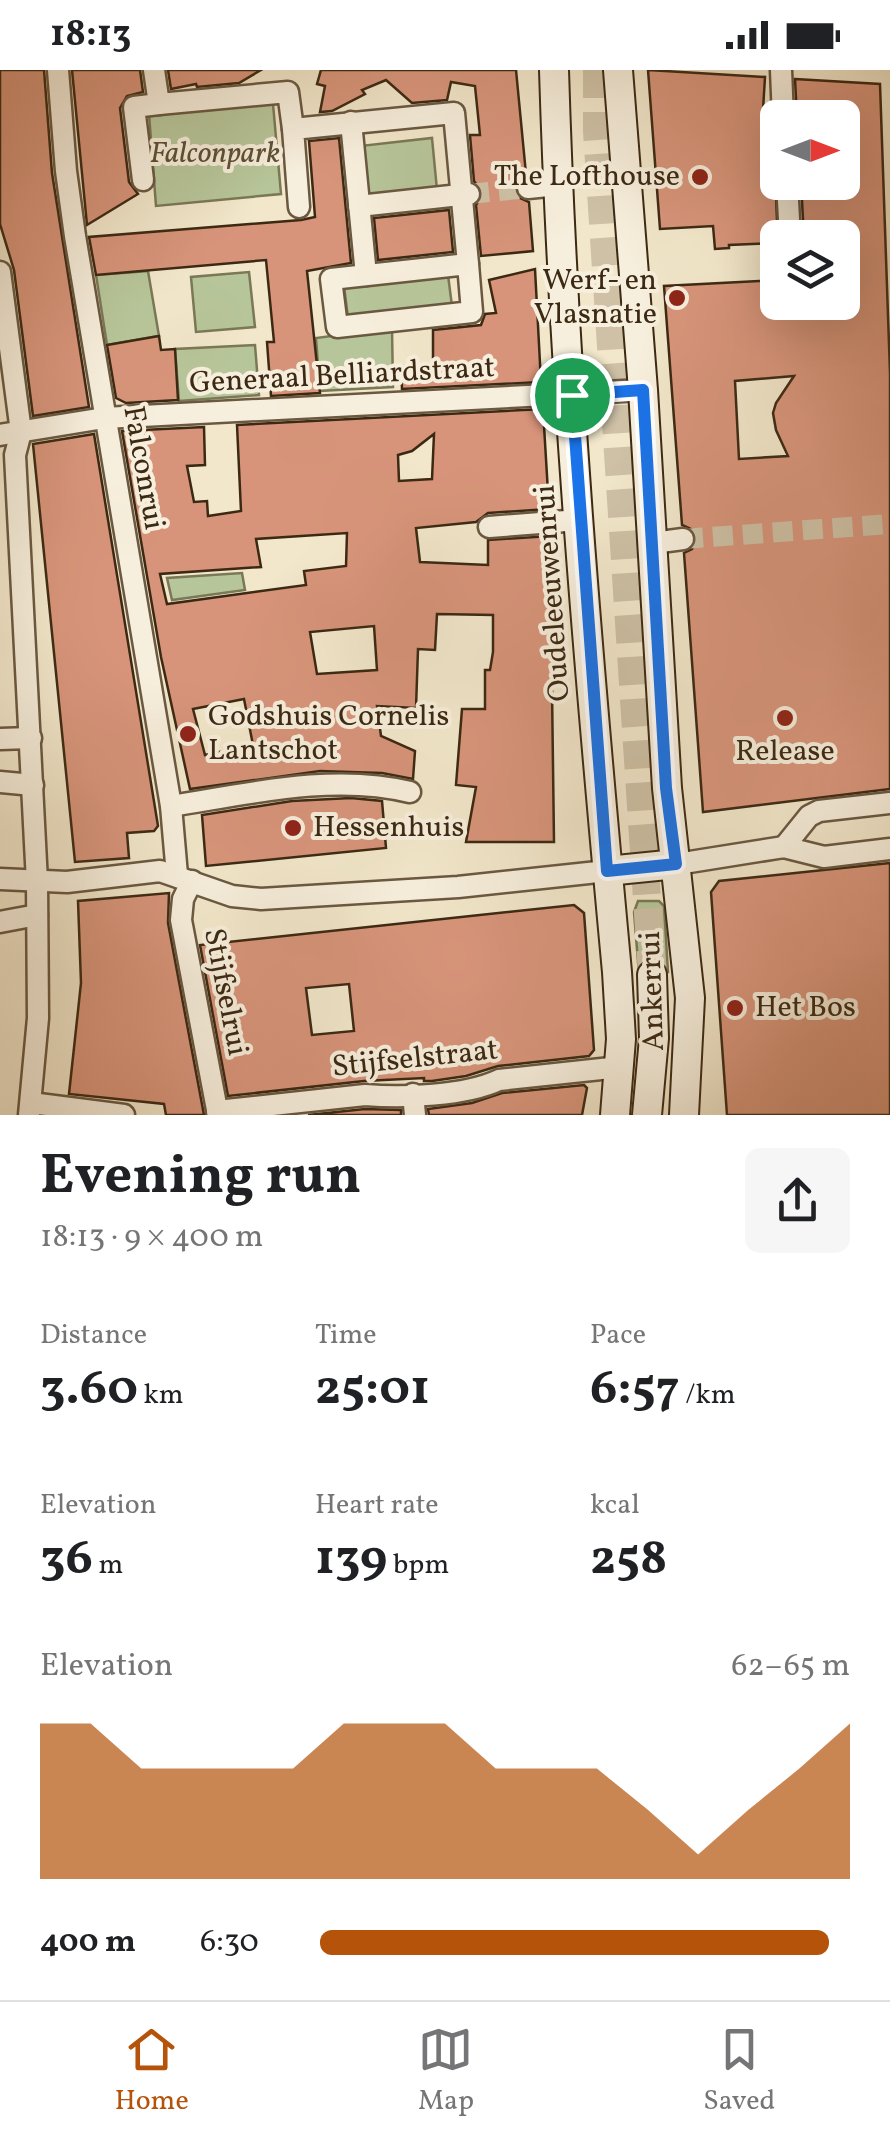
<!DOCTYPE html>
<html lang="en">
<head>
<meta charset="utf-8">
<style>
	:root { --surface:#fff; --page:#f6f6f6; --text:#202124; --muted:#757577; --line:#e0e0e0; --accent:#b45309 }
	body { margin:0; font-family:Vollkorn,serif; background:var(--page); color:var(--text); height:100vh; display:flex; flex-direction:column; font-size:38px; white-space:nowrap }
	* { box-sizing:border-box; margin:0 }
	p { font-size:32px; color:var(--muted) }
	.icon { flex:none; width:55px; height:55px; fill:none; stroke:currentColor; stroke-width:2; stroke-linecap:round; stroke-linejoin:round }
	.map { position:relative; height:1045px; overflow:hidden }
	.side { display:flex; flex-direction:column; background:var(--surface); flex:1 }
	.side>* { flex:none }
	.needle { width:65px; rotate:90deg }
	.buttons { position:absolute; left:760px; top:30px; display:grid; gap:20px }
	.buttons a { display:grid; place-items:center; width:100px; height:100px; border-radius:15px; background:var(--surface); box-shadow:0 10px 40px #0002; font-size:50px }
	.pin { position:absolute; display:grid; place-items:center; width:85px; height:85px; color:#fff; margin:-42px; border:5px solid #fff; border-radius:50%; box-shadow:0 2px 10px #0007 }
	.round { display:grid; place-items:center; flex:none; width:105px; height:105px; border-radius:15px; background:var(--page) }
	.overview { display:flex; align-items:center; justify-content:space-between; height:170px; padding:0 40px }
	h1 { font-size:55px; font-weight:700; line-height:75px }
	.stats { display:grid; grid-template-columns:repeat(3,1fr); gap:15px; height:170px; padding:10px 40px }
	.stats div { display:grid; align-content:center }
	.stats b { font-size:50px; font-weight:700 }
	.stats small { font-size:28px; font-weight:400 }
	.stats p { font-size:28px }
	.chart { height:280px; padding:20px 40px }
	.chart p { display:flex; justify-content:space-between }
	.chart svg { width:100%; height:180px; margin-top:10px; fill:var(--accent); opacity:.7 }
	ul { padding:0 40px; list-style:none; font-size:32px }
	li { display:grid; grid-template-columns:160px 120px 1fr; align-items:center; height:75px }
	li i { height:25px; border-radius:12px; background:var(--accent) }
	.status { display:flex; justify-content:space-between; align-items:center; height:70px; padding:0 50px; background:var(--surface); direction:ltr }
	.status svg { height:28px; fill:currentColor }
	.menu { display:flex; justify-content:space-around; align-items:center; height:140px; border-top:2px solid var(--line); background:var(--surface); font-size:28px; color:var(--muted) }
	.menu a { display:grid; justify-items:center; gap:5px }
	.menu .active { color:var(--accent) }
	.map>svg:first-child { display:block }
	.green { fill:#b7c69a; stroke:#7a7856; stroke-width:2.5 }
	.building { fill:#d7947a; stroke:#3c2913; stroke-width:2.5; fill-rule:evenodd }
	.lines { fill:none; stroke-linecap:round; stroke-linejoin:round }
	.street-tunnel { stroke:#cec1a6; stroke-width:20; stroke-dasharray:20 10; stroke-linecap:butt }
	.secondary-tunnel { stroke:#cec1a6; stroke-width:28; stroke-dasharray:28 14; stroke-linecap:butt }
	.street-casing { stroke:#6a5841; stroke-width:25 }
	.secondary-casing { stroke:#3c2913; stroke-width:32 }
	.street { stroke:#f7efdd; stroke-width:20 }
	.secondary { stroke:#f7efdd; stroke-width:28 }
	.route-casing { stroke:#fff; stroke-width:20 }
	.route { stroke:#1a73e8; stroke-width:12 }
	.poi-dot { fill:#8f2418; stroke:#f7efdd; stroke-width:4 }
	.labels { text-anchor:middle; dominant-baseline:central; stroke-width:8; stroke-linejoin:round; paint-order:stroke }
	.park-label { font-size:30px; font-style:italic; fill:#5b5035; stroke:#f7efdd }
	.poi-label { font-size:30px; fill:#3c2913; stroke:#f7efdd; text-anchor:start }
	.street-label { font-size:30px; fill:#3c2913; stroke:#f7efdd }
</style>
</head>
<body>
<div class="status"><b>18:13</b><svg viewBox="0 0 49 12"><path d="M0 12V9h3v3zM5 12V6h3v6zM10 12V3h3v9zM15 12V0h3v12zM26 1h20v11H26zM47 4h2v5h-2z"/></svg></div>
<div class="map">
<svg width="890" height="1045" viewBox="0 0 890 1045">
	<rect width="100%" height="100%" fill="#f2e7cb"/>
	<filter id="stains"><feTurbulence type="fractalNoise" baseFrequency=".002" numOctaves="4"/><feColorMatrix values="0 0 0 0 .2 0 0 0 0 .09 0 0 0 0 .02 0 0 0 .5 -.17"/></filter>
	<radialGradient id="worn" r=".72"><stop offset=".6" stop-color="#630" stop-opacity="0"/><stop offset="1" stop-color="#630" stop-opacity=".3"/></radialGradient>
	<!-- green -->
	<g class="green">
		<path d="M273 34 281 124 156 136 149 44Z"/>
		<path d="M432 68 437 120 365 128 360 76Z"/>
		<path d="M148 201 159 266 107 275 96 205Z"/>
		<path d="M249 202 255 257 196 262 191 207Z"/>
		<path d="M448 205 452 236 348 248 344 216Z"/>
		<path d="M392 258 393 317 320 321 316 268Z"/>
		<path d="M255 275 259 325 179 331 175 279Z"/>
		<path d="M242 503 245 520 172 530 167 508Z"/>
		<path d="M638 831H659L664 836 668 902 639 904 634 842Z"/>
	</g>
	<!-- building -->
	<g class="building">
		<path d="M0 0H44L52 103 89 337 33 346 14 200 0 154Z"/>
		<path d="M72 0H140L143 22 127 26 120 38 129 112 138 124 87 155Z"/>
		<path d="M168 0H261L239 13 197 17 196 14 171 19Z"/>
		<path d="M321 0H516L526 104 519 108 514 118 518 127 529 132 533 181 481 186 476 135 483 124 474 111 470 65H480L475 16 451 12 447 30 412 33 386 10 362 20 365 24 332 41 320 42 325 16 317 14Z"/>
		<path d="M648 0 765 7 763 40 769 34 773 57 778 173 729 175V178L715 179 713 156 660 159Z"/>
		<path d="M795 9 880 14 890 303V719L703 742 684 483 692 479 697 468 693 460 682 455 664 216 778 210V232H842V168H804L801 112H842V48H797ZM794 306 776 333 773 343 776 360 788 386 739 389 735 311Z"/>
		<path d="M339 68 351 193 307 201 320 323 271 326 267 272H274L266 190 96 205 89 167 301 150 315 147 309 71Z"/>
		<path d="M449 140 453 182 378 190 374 148Z"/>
		<path d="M535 199 541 312 402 319 401 296 433 295V260L481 255 485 244 496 243 489 210Z"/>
		<path d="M159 266 161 280 175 279 178 330 126 333 116 328 107 275Z"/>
		<path d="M543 339 549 439 488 443 476 452 416 458 420 492 488 495V470L550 466 554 772H466L476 717 456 715 462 639H485V600H490L493 582V545L437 544 435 580 418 579 416 638 377 636 381 666 415 681 413 709 382 703 320 701 190 719 161 587 122 361 204 357 205 395 187 396 194 432 207 431 208 446 241 441 237 355ZM434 364 432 409 399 411 398 385 412 381ZM347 463 346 496 304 501 306 515 167 534 160 504 261 497 256 469ZM374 556 377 600 317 604 310 562ZM244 629 253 675 205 685 193 639Z"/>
		<path d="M94 364 158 756 154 761 127 763 129 788 75 792 33 374Z"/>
		<path d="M351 728 382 731 386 778 206 796 202 745 292 731Z"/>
		<path d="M890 793V1045H727L711 822 719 811Z"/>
		<path d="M169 823 168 853 204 1045H166L164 1034 69 1024 81 913 78 831Z"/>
		<path d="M574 835 584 843 594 980 589 986 498 996 466 1006 432 1011H424V1008L364 1011 228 1026 200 875ZM349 914 354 961 312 965 306 918Z"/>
		<path d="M584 1015 587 1018 582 1045H429L428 1039 472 1033 502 1023Z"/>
		<path d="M365 1039 401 1040V1045H308Z"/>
	</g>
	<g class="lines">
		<!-- street-tunnel -->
		<g class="street-tunnel">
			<path d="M469 124 528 118"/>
			<path d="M683 469 890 454"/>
		</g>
		<!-- secondary-tunnel -->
		<path class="secondary-tunnel" d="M597 0V61L652 905"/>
		<defs>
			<g id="street">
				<path d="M58 0 66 101 75 166 171 736 177 805"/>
				<path d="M154 0 159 34 288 22 293 59"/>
				<path d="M781 0 783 48"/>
				<path d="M351 52 366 205"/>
				<path d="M143 110 134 37 159 34"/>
				<path d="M787 112 790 168"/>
				<path d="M528 118 558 115"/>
				<path d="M359 136 469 124"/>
				<path d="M299 137 293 59 454 43 468 194"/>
				<path d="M468 194 472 242 337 257 331 209Z"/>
				<path d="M0 202 21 362 15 385 37 812 38 948 29 1045"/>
				<path d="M0 365 104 348 643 320"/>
				<path d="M489 457 579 450"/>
				<path d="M653 473 683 469"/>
				<path d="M0 669 31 668"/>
				<path d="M0 712 33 715"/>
				<path d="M171 736C248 724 333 703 410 722"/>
				<path d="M784 777 809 746 819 741 890 733"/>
				<path d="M677 794 784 777 824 787 890 779"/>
				<path d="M0 809 67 812 160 801 232 826 261 829 458 817 607 801"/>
				<path d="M192 811 183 829 181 850 218 1045"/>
				<path d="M0 852 37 845"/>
				<path d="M413 1024 415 1045"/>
				<path d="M31 1033 124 1045"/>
				<path d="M217 1041 365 1025C403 1028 465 1026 499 1010L620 997"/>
			</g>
			<g id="secondary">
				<path d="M554 0C563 301 589 602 617 902L621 969 615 1045"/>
				<path d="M618 0 643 320 667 718 690 928 684 1045"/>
				<path d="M607 801 677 794"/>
				<path d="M647 1045 654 968 652 905"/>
			</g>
		</defs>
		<!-- street casing -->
		<use href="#street" class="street-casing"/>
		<!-- secondary casing -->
		<use href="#secondary" class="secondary-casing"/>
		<!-- street -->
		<use href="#street" class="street"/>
		<!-- secondary -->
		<use href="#secondary" class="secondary"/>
	</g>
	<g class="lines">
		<defs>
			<path id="route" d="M643 320 666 718 676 794 607 801 572 325Z"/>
		</defs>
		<!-- route casing -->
		<use href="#route" class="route-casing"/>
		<!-- route -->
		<use href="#route" class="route"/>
	</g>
	<!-- markers -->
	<g class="poi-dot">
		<circle cx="700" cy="107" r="10"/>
		<circle cx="677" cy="228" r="10"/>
		<circle cx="785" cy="648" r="10"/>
		<circle cx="188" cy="664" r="10"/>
		<circle cx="293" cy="758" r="10"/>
		<circle cx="735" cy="938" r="10"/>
	</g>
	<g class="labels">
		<!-- park labels -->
		<g class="park-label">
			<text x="215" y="84">Falconpark</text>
		</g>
		<!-- poi labels -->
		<g class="poi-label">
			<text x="680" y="107" text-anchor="end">The Lofthouse</text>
			<text x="657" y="211" text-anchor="end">Werf- en<tspan x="657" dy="34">Vlasnatie</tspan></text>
			<text x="208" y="647">Godshuis Cornelis<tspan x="208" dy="34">Lantschot</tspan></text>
			<text x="785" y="682" text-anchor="middle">Release</text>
			<text x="313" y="758">Hessenhuis</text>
			<text x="755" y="938">Het Bos</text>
		</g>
		<!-- street labels -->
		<g class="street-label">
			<text transform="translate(342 306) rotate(-3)">Generaal Belliardstraat</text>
			<text transform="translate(143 398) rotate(80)">Falconrui</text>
			<text transform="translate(553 523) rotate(-94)">Oudeleeuwenrui</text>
			<text transform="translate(653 921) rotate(-92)">Ankerrui</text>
			<text transform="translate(225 922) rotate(79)">Stijfselrui</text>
			<text transform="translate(415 989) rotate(-6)">Stijfselstraat</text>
		</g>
	</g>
	<rect width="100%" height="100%" filter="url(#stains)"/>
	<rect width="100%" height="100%" fill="url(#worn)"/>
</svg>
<div class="buttons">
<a><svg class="needle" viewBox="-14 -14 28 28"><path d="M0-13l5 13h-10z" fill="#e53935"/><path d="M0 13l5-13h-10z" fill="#757577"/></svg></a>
<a><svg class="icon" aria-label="layers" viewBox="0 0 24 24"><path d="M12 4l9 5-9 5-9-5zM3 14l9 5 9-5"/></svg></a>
</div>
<div class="pin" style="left:572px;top:325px;background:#1e9e55"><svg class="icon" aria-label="arrive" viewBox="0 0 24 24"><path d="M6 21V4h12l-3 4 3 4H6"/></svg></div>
</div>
<section class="side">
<div class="overview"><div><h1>Evening run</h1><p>18:13 · 9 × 400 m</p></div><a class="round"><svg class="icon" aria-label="share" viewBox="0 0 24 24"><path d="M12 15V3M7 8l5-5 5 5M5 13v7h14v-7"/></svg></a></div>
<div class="stats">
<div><p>Distance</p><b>3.60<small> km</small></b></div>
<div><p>Time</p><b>25:01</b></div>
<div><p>Pace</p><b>6:57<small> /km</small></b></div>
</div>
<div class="stats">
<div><p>Elevation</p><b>36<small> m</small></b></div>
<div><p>Heart rate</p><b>139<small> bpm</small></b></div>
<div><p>kcal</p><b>258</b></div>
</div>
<div class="chart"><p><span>Elevation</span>62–65 m</p>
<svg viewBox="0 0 160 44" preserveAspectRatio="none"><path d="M0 44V6L10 6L20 17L30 17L40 17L50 17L60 6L70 6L80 6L90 17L100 17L110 17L120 27L130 38L140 27L150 17L160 6V44z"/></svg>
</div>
<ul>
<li><b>400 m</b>6:30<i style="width:96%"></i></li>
</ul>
</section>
<nav class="menu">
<a class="active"><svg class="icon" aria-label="home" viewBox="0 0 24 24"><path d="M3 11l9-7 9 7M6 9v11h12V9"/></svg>Home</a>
<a><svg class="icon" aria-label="map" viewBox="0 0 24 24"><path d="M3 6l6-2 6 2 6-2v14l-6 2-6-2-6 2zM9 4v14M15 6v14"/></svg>Map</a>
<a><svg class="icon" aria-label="saved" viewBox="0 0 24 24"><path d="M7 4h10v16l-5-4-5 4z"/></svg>Saved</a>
</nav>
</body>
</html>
